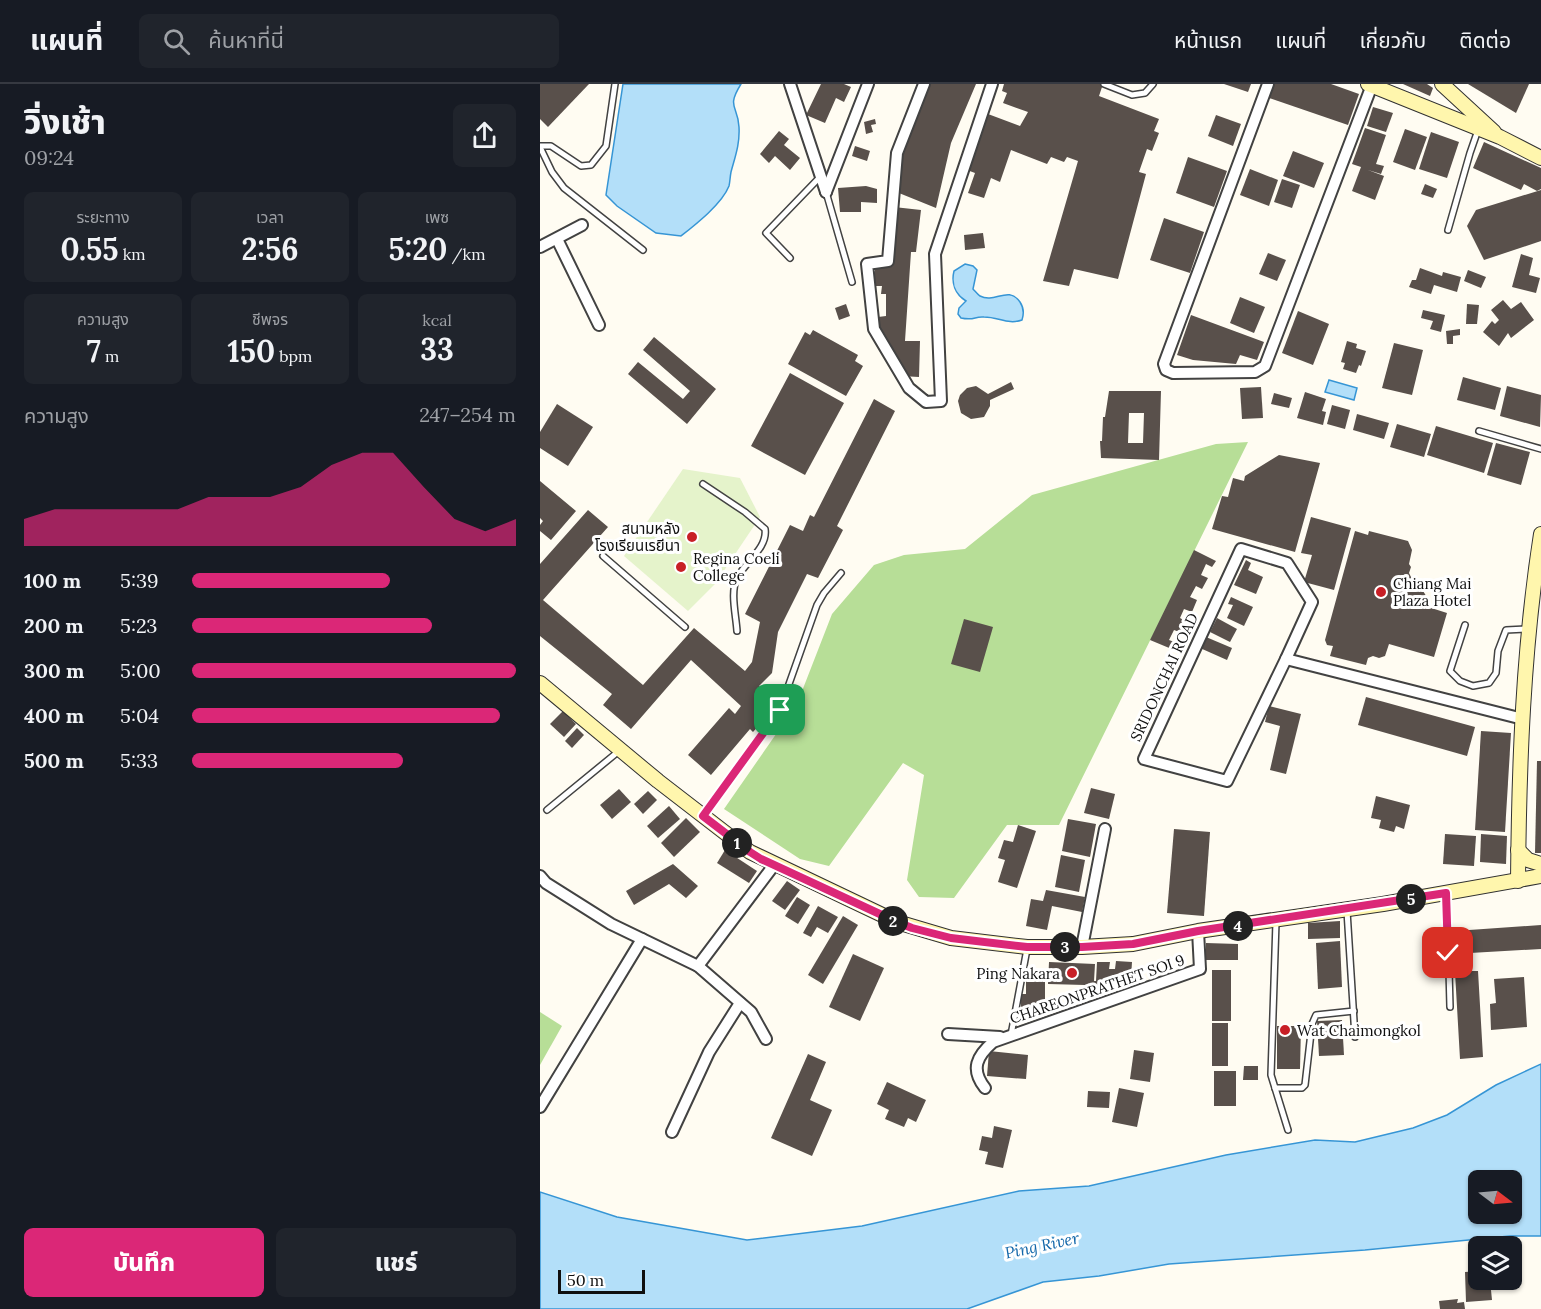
<!DOCTYPE html>
<html lang="th">
<head>
<meta charset="utf-8">
<style>
	:root { --surface:#171b24; --page:#20242c; --text:#f1f3f6; --muted:#9ea1a6; --line:#363941; --accent:#db2777 }
	body { margin:0; font-family:Lora,"Noto Sans Thai",serif; background:var(--page); color:var(--text); height:100vh; display:flex; flex-direction:column; font-size:22px; white-space:nowrap }
	* { box-sizing:border-box; margin:0 }
	p { font-size:20px; color:var(--muted) }
	.icon { flex:none; width:33px; height:33px; fill:none; stroke:currentColor; stroke-width:2; stroke-linecap:round; stroke-linejoin:round }
	.map { position:relative; flex:1; overflow:hidden }
	.details { display:flex; flex-direction:column; background:var(--surface); width:540px }
	.details>* { flex:none }
	.needle { width:39px; rotate:106deg }
	.controls { position:absolute; left:928px; top:1086px; display:grid; gap:12px }
	.controls a { display:grid; place-items:center; width:54px; height:54px; border-radius:9px; background:var(--surface); box-shadow:0 2px 4px #0004; font-size:30px }
	.scale { position:absolute; left:18px; bottom:15px; width:87px; box-sizing:border-box; padding-left:6px; border:3px solid #0f0f0f; border-top:0; font-size:16px; line-height:21px; white-space:nowrap; color:#0f0f0f; -webkit-text-stroke:4px #fff; paint-order:stroke }
	.pin { position:absolute; display:grid; place-items:center; width:51px; height:51px; color:#fff; margin:-26px; border-radius:12px; box-shadow:0 3px 9px #0006 }
	.km { position:absolute; width:30px; height:30px; margin:-15px; border-radius:50%; background:#222; color:#fff; font-size:16px; line-height:30px; text-align:center }
	.round { display:grid; place-items:center; flex:none; width:63px; height:63px; border-radius:9px; background:var(--page) }
	.headline { display:flex; align-items:center; justify-content:space-between; height:102px; padding:0 24px }
	h1 { font-size:33px; font-weight:800; line-height:45px }
	.stats { display:grid; grid-template-columns:repeat(3,1fr); gap:9px; height:102px; padding:6px 24px }
	.stats div { display:grid; align-content:center; border-radius:9px; background:var(--page); text-align:center }
	.stats b { font-size:30px; font-weight:800 }
	.stats small { font-size:16px; font-weight:400 }
	.stats p { font-size:16px }
	.chart { height:168px; padding:12px 24px }
	.chart p { display:flex; justify-content:space-between }
	.chart svg { width:100%; height:108px; margin-top:6px; fill:var(--accent); opacity:.7 }
	.action { display:flex; gap:12px; margin-top:auto; padding:12px 24px }
	.action a { flex:1; height:69px; border-radius:9px; background:var(--accent); color:#fff; font-size:24px; font-weight:800; line-height:69px; text-align:center }
	.action a+a { background:var(--page); color:var(--text) }
	ul { padding:0 24px; list-style:none; font-size:20px }
	li { display:grid; grid-template-columns:96px 72px 1fr; align-items:center; height:45px }
	li i { height:15px; border-radius:8px; background:var(--accent) }
	header { display:flex; align-items:center; gap:36px; box-sizing:border-box; height:84px; padding:0 30px; background:var(--surface); border-bottom:2px solid var(--line) }
	header strong { font-size:28px }
	nav { display:flex; gap:33px; margin-inline-start:auto; font-size:21px }
	.search { width:420px; height:54px; background:var(--page); display:flex; align-items:center; gap:15px; box-sizing:border-box; padding:0 21px; border-radius:9px; color:var(--muted); font-size:22px }
	main { display:flex; flex:1; min-height:0 }
	.map>svg:first-child { display:block }
	.forest { fill:#b7de97 }
	.pitch { fill:#e5f3cb }
	.water { fill:#b3dff9; stroke:#3695d5; stroke-width:1.5; fill-rule:evenodd }
	.building { fill:#59504b; fill-rule:evenodd }
	.lines { fill:none; stroke-linecap:round; stroke-linejoin:round }
	.lane-casing { stroke:#424242; stroke-width:8 }
	.street-casing { stroke:#424242; stroke-width:14 }
	.secondary-casing { stroke:#313131; stroke-width:16 }
	.lane { stroke:#fff; stroke-width:5 }
	.street { stroke:#fff; stroke-width:10 }
	.secondary { stroke:#fff6ad; stroke-width:14 }
	.route-casing { stroke:#fff; stroke-width:12 }
	.route { stroke:#db2777; stroke-width:8 }
	.poi-dot { fill:#c81f26; stroke:#fff; stroke-width:2 }
	.labels { text-anchor:middle; dominant-baseline:central; stroke-width:6; stroke-linejoin:round; paint-order:stroke }
	.poi-label { font-size:15px; fill:#0f0f0f; stroke:#fff; text-anchor:start }
	.street-label { font-size:15px; fill:#0f0f0f; stroke:#fff }
	.water-label { font-size:16px; font-style:italic; fill:#1166a9; stroke:#fff }
</style>
</head>
<body>
<header>
<strong>แผนที่</strong>
<div class="search"><svg class="icon" aria-label="search" viewBox="0 0 24 24"><circle cx="10" cy="10" r="6"/><path d="M15 15l6 6"/></svg>ค้นหาที่นี่</div>
<nav><a>หน้าแรก</a><a>แผนที่</a><a>เกี่ยวกับ</a><a>ติดต่อ</a></nav>
</header>
<main>
<section class="details">
<div class="headline"><div><h1>วิ่งเช้า</h1><p>09:24</p></div><a class="round"><svg class="icon" aria-label="share" viewBox="0 0 24 24"><path d="M12 15V3M7 8l5-5 5 5M5 13v7h14v-7"/></svg></a></div>
<div class="stats">
<div><p>ระยะทาง</p><b>0.55<small> km</small></b></div>
<div><p>เวลา</p><b>2:56</b></div>
<div><p>เพซ</p><b>5:20<small> /km</small></b></div>
</div>
<div class="stats">
<div><p>ความสูง</p><b>7<small> m</small></b></div>
<div><p>ชีพจร</p><b>150<small> bpm</small></b></div>
<div><p>kcal</p><b>33</b></div>
</div>
<div class="chart"><p><span>ความสูง</span>247–254 m</p>
<svg viewBox="0 0 160 44" preserveAspectRatio="none"><path d="M0 44V33L10 29L20 29L30 29L40 29L50 29L60 24L70 24L80 24L90 20L100 11L110 6L120 6L130 20L140 33L150 38L160 33V44z"/></svg>
</div>
<ul>
<li><b>100 m</b>5:39<i style="width:61%"></i></li>
<li><b>200 m</b>5:23<i style="width:74%"></i></li>
<li><b>300 m</b>5:00<i style="width:100%"></i></li>
<li><b>400 m</b>5:04<i style="width:95%"></i></li>
<li><b>500 m</b>5:33<i style="width:65%"></i></li>
</ul>
<div class="action"><a>บันทึก</a><a>แชร์</a></div>
</section>
<div class="map">
<svg width="1001" height="1225" viewBox="0 0 1001 1225">
	<rect width="100%" height="100%" fill="#fffcf2"/>
	<!-- forest -->
	<g class="forest">
		<path d="M708 358 519 741H467L414 814 379 813 367 796 384 691 363 679 289 782 260 775 184 725 257 620 292 530 334 481 364 471 425 465 492 411 676 360Z"/>
		<path d="M0 928 22 942 0 981Z"/>
	</g>
	<!-- pitch -->
	<path class="pitch" d="M143 385 200 394 220 433 175 500 148 527 84 472Z"/>
	<!-- water -->
	<g class="water">
		<path d="M83 0H201C186 24 198 21 199 43 200 60 195 73 191 88 190 93 190 98 189 102 182 120 155 141 141 152L116 149 77 122 66 111Z"/>
		<path d="M425 180 433 182 437 186 433 205C435 207 438 211 440 212 455 220 468 201 480 218 484 224 484 230 482 236 468 241 459 233 444 233 434 232 435 237 421 234L418 230 419 224 426 217C415 210 411 199 414 187Z"/>
		<path d="M789 296 817 304 814 316 785 308Z"/>
		<path d="M1001 980V1152H970L825 1166 629 1180 559 1192 503 1198 427 1225H0V1108L77 1133 207 1156 322 1142 479 1107 549 1102 686 1071 775 1056 815 1058 873 1044 907 1031 956 1001ZM939 1096H972V1130H939Z"/>
	</g>
	<!-- building -->
	<g class="building">
		<path d="M0 0H49L8 43 0 35Z"/>
		<path d="M281 0H304L311 3 304 18 296 14 285 39 266 31Z"/>
		<path d="M387 0H436L411 59 396 124 354 107 370 41Z"/>
		<path d="M464 0H563L559 12 619 35 614 47 619 49 612 67 607 65 599 88 606 90 578 195 534 185 529 202 503 197 538 77 527 73 524 78 511 73 507 80 471 66 460 98 451 94 444 114 428 109 435 89 427 86 448 30 480 42 488 28 463 19 467 9 462 7Z"/>
		<path d="M684 0H711L708 8Z"/>
		<path d="M734 0H791L819 10 808 41 729 14Z"/>
		<path d="M863 0H887L893 4 890 12Z"/>
		<path d="M928 0H989L976 29Z"/>
		<path d="M833 23 853 29 846 48 827 42Z"/>
		<path d="M676 31 701 40 693 62 668 52Z"/>
		<path d="M335 35 336 40 331 41 333 48 326 50 324 38Z"/>
		<path d="M825 44 846 51 836 80 844 82 841 90 828 86 844 92 835 116 812 107 821 83 812 80Z"/>
		<path d="M865 45 887 53 875 86 853 78Z"/>
		<path d="M239 47 249 55 244 61 260 74 250 86 235 72 229 79 220 70Z"/>
		<path d="M891 48 919 58 907 94 879 85Z"/>
		<path d="M944 58 1001 84V105L997 107 984 100 981 106 933 84Z"/>
		<path d="M315 62 330 67 327 77 312 72Z"/>
		<path d="M753 67 784 79 774 104 743 92Z"/>
		<path d="M648 73 687 87 674 123 636 109Z"/>
		<path d="M710 85 738 96 729 122 700 111Z"/>
		<path d="M742 95 760 101 752 124 734 118Z"/>
		<path d="M885 100 897 105 893 114 881 110Z"/>
		<path d="M326 102 337 105V119L321 118V128H300L298 104Z"/>
		<path d="M1001 106V157L944 176 927 142 936 126Z"/>
		<path d="M354 123 381 126 376 168H371L365 257H380L379 293 361 292 341 256 338 233 346 232V210H341L342 202H334L335 183 350 180Z"/>
		<path d="M624 134 664 148 650 189 610 176Z"/>
		<path d="M443 149 445 164 425 166 424 151Z"/>
		<path d="M728 169 746 176 737 197 719 190Z"/>
		<path d="M981 170 993 174 989 191 1000 194 996 209 972 203Z"/>
		<path d="M880 184 902 192 903 188 921 193 917 208 894 201 891 210 869 203 872 196H876Z"/>
		<path d="M928 186 946 193 941 204 924 197Z"/>
		<path d="M700 213 725 223 714 249 690 239Z"/>
		<path d="M963 216 971 225 981 218 994 236 971 254 968 249 959 262 943 248 952 237 955 240 959 236 951 226Z"/>
		<path d="M306 220 310 232 299 236 295 224Z"/>
		<path d="M927 220 939 221 937 240H926Z"/>
		<path d="M883 226 905 231 901 248 890 245 893 237 881 234Z"/>
		<path d="M758 227 789 240 773 281 742 269Z"/>
		<path d="M651 231 724 258 717 276 700 271 696 280 653 276 637 271Z"/>
		<path d="M920 245V251L913 252V260H907L906 247Z"/>
		<path d="M273 246 318 271 315 277 323 282 306 312 248 280 265 248 270 251Z"/>
		<path d="M114 253 176 305 147 340 88 290 98 278 143 315 150 307 103 266Z"/>
		<path d="M807 257 817 260 816 264 826 267 821 282 819 281 816 289 803 285 805 279 801 278Z"/>
		<path d="M854 259 883 266 872 311 842 304Z"/>
		<path d="M250 289 304 319 265 391 211 362Z"/>
		<path d="M923 293 961 304 955 326 917 316Z"/>
		<path d="M471 298 474 305 450 316V322L444 333 431 335 421 329 418 317 420 311 427 304 436 302 448 310Z"/>
		<path d="M967 302 1001 311 1000 343 960 332Z"/>
		<path d="M721 303 723 334 702 335 700 304Z"/>
		<path d="M569 307H621L619 376 561 374 560 357H562L563 333H565ZM589 329H604L603 359H588Z"/>
		<path d="M765 308 786 315 782 327 786 328 783 341 757 334Z"/>
		<path d="M734 309 752 314 749 324 731 320Z"/>
		<path d="M334 315 355 327 297 442 303 446 278 494 267 490 238 548 232 589 219 602 238 620 213 648 210 645 171 691 148 671 189 624 195 630 201 622 151 576 91 645 63 621 72 610 0 552V480L48 426 68 443 3 516 103 601 154 544 205 587 212 578 220 538 205 530 250 441 263 447 270 431 274 433Z"/>
		<path d="M17 320 53 343 28 382 0 364V348Z"/>
		<path d="M792 321 810 326 805 345 787 340Z"/>
		<path d="M817 330 849 339 844 355 813 346Z"/>
		<path d="M857 340 891 350 884 373 850 363Z"/>
		<path d="M896 342 953 359 944 389 887 371Z"/>
		<path d="M956 359 990 368 981 401 947 391Z"/>
		<path d="M739 371 780 379 755 468 672 445 682 412 688 413 693 394 704 397 705 392Z"/>
		<path d="M0 397 36 427 11 456 0 447V441L3 437 0 434Z"/>
		<path d="M771 433 811 444 794 506 764 498 772 471 761 469Z"/>
		<path d="M815 447 828 451 829 447 868 457 872 466 869 480 871 483 869 489 875 501 880 502 888 515 885 522 907 529 894 573 849 560 845 572 839 574 833 572 828 574 826 581 790 572 793 562 787 561 785 556Z"/>
		<path d="M654 466 676 477 672 483 666 480 661 491 668 494 662 505 656 502 650 513 657 516 652 528 644 525 640 534 647 538 642 549 634 546 629 556 637 559 634 566 610 556Z"/>
		<path d="M706 476 711 479 708 486 723 493 716 510 694 501Z"/>
		<path d="M691 513 713 523 704 542 687 534 693 521 688 520Z"/>
		<path d="M677 534 697 545 690 558 670 548Z"/>
		<path d="M424 535 453 543 440 588 411 580Z"/>
		<path d="M666 553 692 564 687 576 660 564Z"/>
		<path d="M826 613 935 643 927 672 818 641Z"/>
		<path d="M729 622 761 630 746 690 730 686 740 642 725 638Z"/>
		<path d="M23 627 36 640 24 653 10 640Z"/>
		<path d="M37 644 44 651 32 664 25 657Z"/>
		<path d="M941 647 971 649 965 748 935 746Z"/>
		<path d="M997 677H1001V769H995Z"/>
		<path d="M551 704 575 710 569 735 544 729Z"/>
		<path d="M79 705 91 718 72 735 60 721Z"/>
		<path d="M108 707 117 716 103 730 94 720Z"/>
		<path d="M836 712 870 721 864 745 856 742 854 748 839 744 841 736 831 734Z"/>
		<path d="M129 722 140 735 118 754 107 742Z"/>
		<path d="M146 734 160 748 134 773 121 759Z"/>
		<path d="M528 735 556 740 550 773 522 767Z"/>
		<path d="M478 741 496 747 477 804 458 798 465 776 458 774 464 756 473 758Z"/>
		<path d="M634 745 670 748 664 832 627 829Z"/>
		<path d="M905 750 936 752 934 782 903 780Z"/>
		<path d="M941 750 967 752 966 780 940 778Z"/>
		<path d="M185 766 217 787 209 799 177 779Z"/>
		<path d="M521 771 545 776 539 808 515 803Z"/>
		<path d="M133 780 158 802 146 814 129 800 94 821 86 807Z"/>
		<path d="M247 797 260 806 245 826 232 817Z"/>
		<path d="M506 806 545 813 542 828 512 822 507 846 486 842 491 815 503 817Z"/>
		<path d="M257 813 270 821 258 840 245 832Z"/>
		<path d="M278 822 298 833 288 849 277 843 271 853 263 849Z"/>
		<path d="M303 832 318 841 283 900 268 891Z"/>
		<path d="M800 837V854L768 855V839Z"/>
		<path d="M1001 841V865L930 869 931 887H938L943 973 920 975 915 888H917L915 847Z"/>
		<path d="M800 857 802 903 778 905 776 859Z"/>
		<path d="M666 859 698 860V876H666Z"/>
		<path d="M313 870 344 884 320 937 289 923Z"/>
		<path d="M576 877 592 878 591 894 575 901V893H569V903L556 902V909H545V901L508 900 509 878 555 880 554 897H556L557 878H570L569 885H575Z"/>
		<rect x="672" y="886" width="19" height="51"/>
		<path d="M984 893 987 943 951 946 950 920 956 919 954 895Z"/>
		<path d="M486 896H505V927H481V910H486Z"/>
		<path d="M802 936 804 971 779 972 777 937Z"/>
		<rect x="672" y="939" width="16" height="43"/>
		<path d="M737 942H761L760 985H737Z"/>
		<path d="M594 966 614 969 610 998 590 995Z"/>
		<path d="M449 967 488 971 486 995 447 992Z"/>
		<path d="M268 970 286 978 270 1016 292 1026 272 1072 231 1054Z"/>
		<path d="M704 982H718V996H703Z"/>
		<rect x="674" y="987" width="22" height="35"/>
		<path d="M347 998 386 1016 376 1038 368 1034 364 1043 345 1035 349 1026 337 1020Z"/>
		<path d="M579 1004 604 1009 597 1043 572 1038Z"/>
		<path d="M548 1007 570 1008 569 1024 547 1023Z"/>
		<path d="M454 1042 472 1046 463 1084 445 1080 448 1068 439 1066 442 1052 452 1054Z"/>
		<path d="M939 1187V1196H950L952 1216 926 1218 925 1188Z"/>
		<path d="M918 1215 917 1219 924 1218 925 1225H900L899 1217Z"/>
	</g>
	<g class="lines">
		<defs>
			<g id="lane">
				<path d="M564 0 592 11 605 9 613 0"/>
				<path d="M0 62H11L41 82 51 81 66 62 75 0"/>
				<path d="M0 63 12 88 24 104 103 166"/>
				<path d="M286 108 312 198"/>
				<path d="M908 146 930 69 938 46"/>
				<path d="M250 174 226 149 280 93"/>
				<path d="M939 347 1001 365"/>
				<path d="M163 400 205 428 225 445C228 464 205 478 197 494 190 508 196 531 197 547"/>
				<path d="M63 472 145 543"/>
				<path d="M925 541 910 587 920 597 933 602 949 599 956 589 958 567 966 546 987 545"/>
				<path d="M7 726 79 667"/>
				<path d="M165 730 236 634 243 617 277 521 284 509 301 489"/>
				<path d="M907 811 910 923"/>
				<path d="M807 827 815 953"/>
				<path d="M736 838 731 991 748 1046"/>
				<path d="M471 951 487 865"/>
				<path d="M735 1004H762L765 1001 772 940 776 931 814 927"/>
			</g>
			<g id="street">
				<path d="M250 0 286 108"/>
				<path d="M384 0 357 69 348 177 327 180 334 245 369 304 386 318 401 317 395 170 452 0"/>
				<path d="M728 0 624 280 626 286 633 289 715 288 725 282 832 1"/>
				<path d="M286 108 328 0"/>
				<path d="M17 155 59 241"/>
				<path d="M0 163 42 141"/>
				<path d="M701 465 747 479 772 518 746 575 687 697 604 675Z"/>
				<path d="M746 575 983 635"/>
				<path d="M0 792 6 799 71 840 158 882 211 928 226 955"/>
				<path d="M542 863 565 745"/>
				<path d="M158 882 234 781"/>
				<path d="M408 950 460 953"/>
				<path d="M445 1004C430 985 437 972 453 958L660 885 658 847"/>
				<path d="M0 1023 102 855"/>
				<path d="M132 1048 169 968 200 919"/>
			</g>
			<g id="secondary">
				<path d="M828 0 960 53 1001 74"/>
				<path d="M902 0 954 48"/>
				<path d="M0 599 118 697 210 768 357 838 411 854 487 863H542L593 860 658 847 843 820 1001 792"/>
				<path d="M978 766 988 776 1001 780"/>
				<path d="M978 797C979 681 983 565 1001 450"/>
			</g>
		</defs>
		<!-- lane casing -->
		<use href="#lane" class="lane-casing"/>
		<!-- street casing -->
		<use href="#street" class="street-casing"/>
		<!-- secondary casing -->
		<use href="#secondary" class="secondary-casing"/>
		<!-- lane -->
		<use href="#lane" class="lane"/>
		<!-- street -->
		<use href="#street" class="street"/>
		<!-- secondary -->
		<use href="#secondary" class="secondary"/>
	</g>
	<g class="lines">
		<defs>
			<path id="route" d="M240 626 163 732 210 768 221 775 357 838 372 844 411 854 487 863H542L593 860 658 847 906 809 908 869"/>
		</defs>
		<!-- route casing -->
		<use href="#route" class="route-casing"/>
		<!-- route -->
		<use href="#route" class="route"/>
	</g>
	<!-- markers -->
	<g class="poi-dot">
		<circle cx="152" cy="453" r="6"/>
		<circle cx="141" cy="483" r="6"/>
		<circle cx="841" cy="508" r="6"/>
		<circle cx="532" cy="889" r="6"/>
		<circle cx="745" cy="946" r="6"/>
	</g>
	<g class="labels">
		<!-- poi labels -->
		<g class="poi-label">
			<text x="140" y="444" text-anchor="end">สนามหลัง<tspan x="140" dy="17">โรงเรียนเรยีนา</tspan></text>
			<text x="153" y="474">Regina Coeli<tspan x="153" dy="17">College</tspan></text>
			<text x="853" y="499">Chiang Mai<tspan x="853" dy="17">Plaza Hotel</tspan></text>
			<text x="520" y="889" text-anchor="end">Ping Nakara</text>
			<text x="757" y="946">Wat Chaimongkol</text>
		</g>
		<!-- street labels -->
		<g class="street-label">
			<text transform="translate(624 593) rotate(-65)">SRIDONCHAI ROAD</text>
			<text transform="translate(557 905) rotate(-19)">CHAREONPRATHET SOI 9</text>
		</g>
		<!-- water labels -->
		<g class="water-label">
			<text transform="translate(502 1161) rotate(-12)">Ping River</text>
		</g>
	</g>
</svg>
<div class="controls">
<a><svg class="needle" viewBox="-14 -14 28 28"><path d="M0-13l5 13h-10z" fill="#e53935"/><path d="M0 13l5-13h-10z" fill="#9ea1a6"/></svg></a>
<a><svg class="icon" aria-label="layers" viewBox="0 0 24 24"><path d="M12 4l9 5-9 5-9-5zM3 14l9 5 9-5"/></svg></a>
</div>
<div class="scale">50 m</div>
<div class="pin" style="left:240px;top:626px;background:#1e9e55"><svg class="icon" aria-label="arrive" viewBox="0 0 24 24"><path d="M6 21V4h12l-3 4 3 4H6"/></svg></div>
<div class="pin" style="left:908px;top:869px;background:#d93025"><svg class="icon" aria-label="check" viewBox="0 0 24 24"><path d="M5 12l5 5 9-10"/></svg></div>
<b class="km" style="left:197px;top:759px">1</b>
<b class="km" style="left:353px;top:837px">2</b>
<b class="km" style="left:525px;top:863px">3</b>
<b class="km" style="left:698px;top:842px">4</b>
<b class="km" style="left:871px;top:815px">5</b>
</div>
</main>
</body>
</html>
